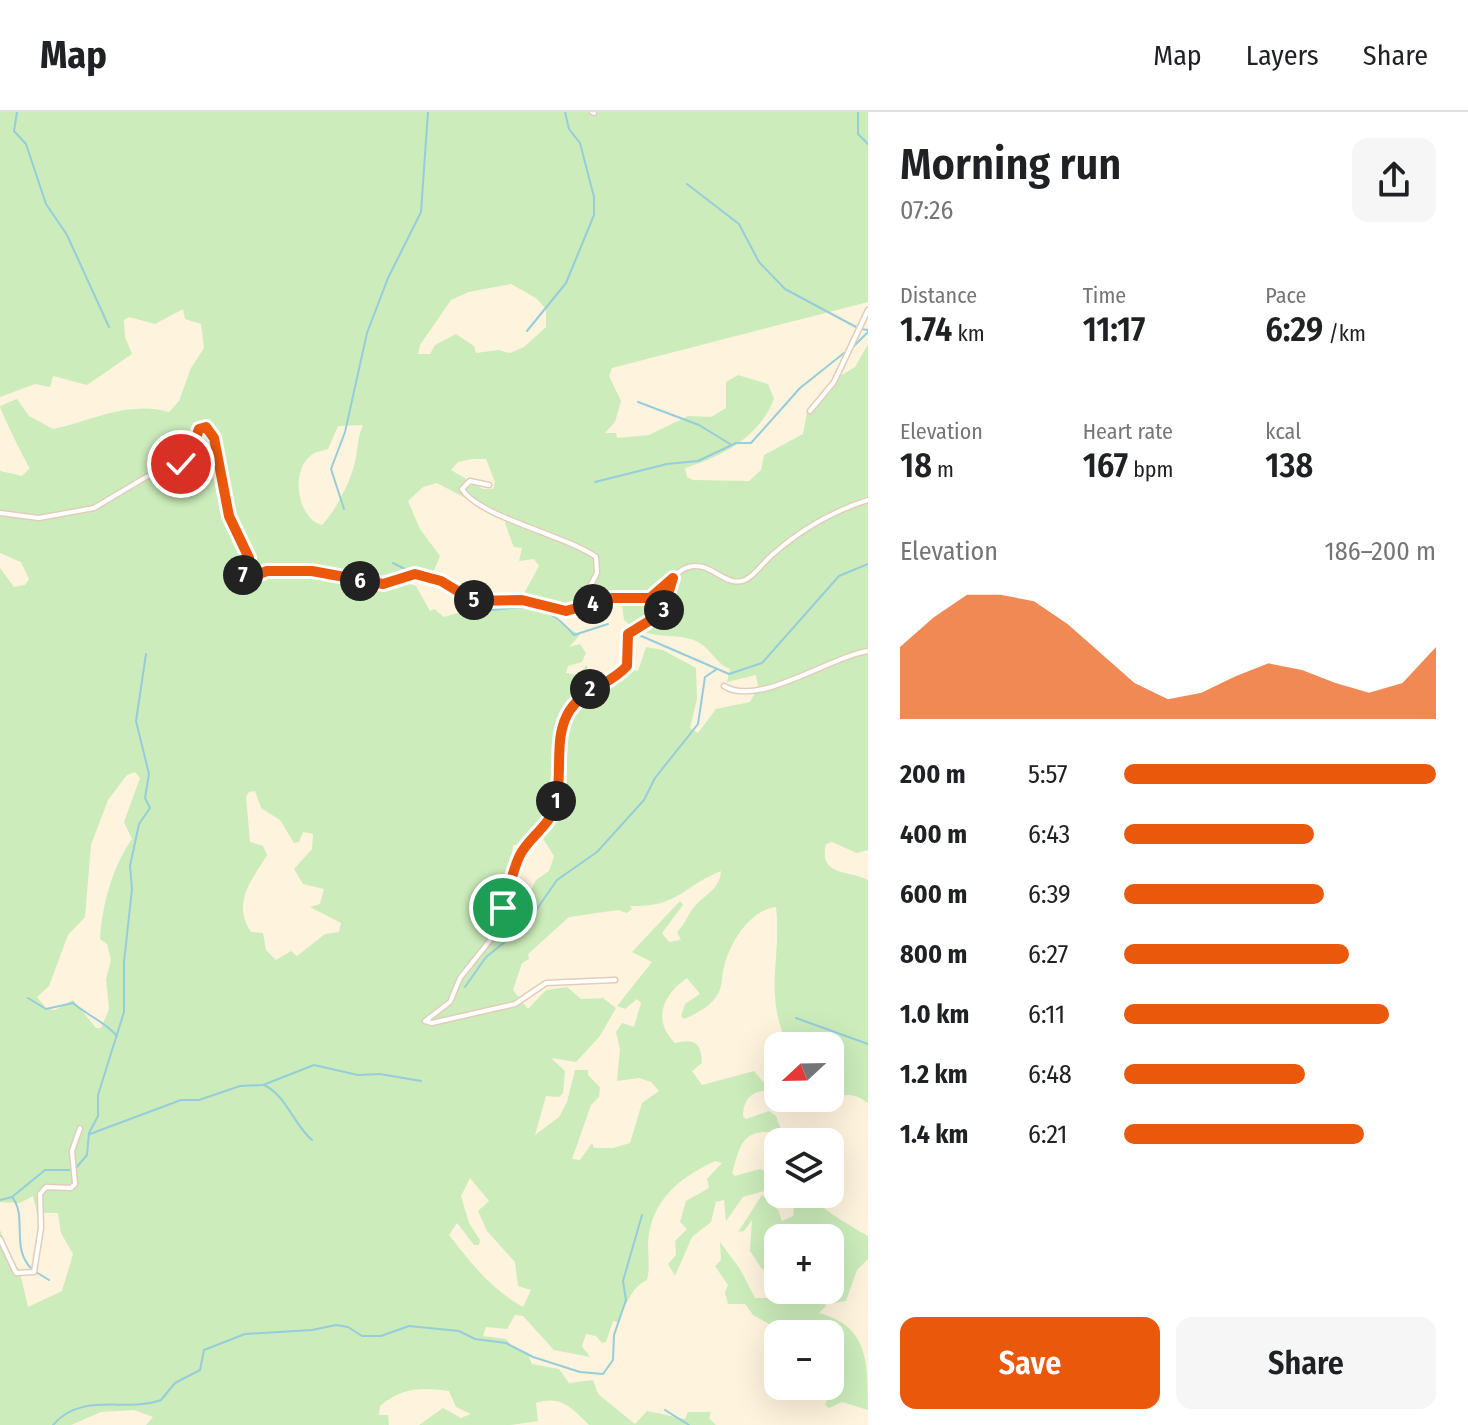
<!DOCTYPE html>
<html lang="en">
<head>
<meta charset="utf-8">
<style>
	:root { --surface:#fff; --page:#f6f6f6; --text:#202124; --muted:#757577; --line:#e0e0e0; --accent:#ea580c }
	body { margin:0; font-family:"Fira Sans Condensed",sans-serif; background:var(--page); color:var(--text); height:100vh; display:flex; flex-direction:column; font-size:30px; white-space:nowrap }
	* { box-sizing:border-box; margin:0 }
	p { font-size:26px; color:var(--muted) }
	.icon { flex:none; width:44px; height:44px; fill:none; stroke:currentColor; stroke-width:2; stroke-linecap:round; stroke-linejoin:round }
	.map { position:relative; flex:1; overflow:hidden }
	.sheet { display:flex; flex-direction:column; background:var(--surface); width:600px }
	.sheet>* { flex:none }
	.needle { width:52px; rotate:248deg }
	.tools { position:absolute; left:764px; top:920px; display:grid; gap:16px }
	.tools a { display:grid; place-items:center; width:80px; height:80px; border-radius:16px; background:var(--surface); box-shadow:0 8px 32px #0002; font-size:40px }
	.pin { position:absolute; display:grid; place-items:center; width:68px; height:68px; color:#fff; margin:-34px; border:4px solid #fff; border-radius:50%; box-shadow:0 2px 8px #0007 }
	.km { position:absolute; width:40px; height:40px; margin:-20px; border-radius:50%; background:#222; color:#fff; font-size:22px; line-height:40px; text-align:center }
	.round { display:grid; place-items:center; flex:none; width:84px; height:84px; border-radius:16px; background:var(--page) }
	.head { display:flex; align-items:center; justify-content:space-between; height:136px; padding:0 32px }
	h1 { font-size:44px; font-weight:600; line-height:60px }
	.figures { display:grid; grid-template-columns:repeat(3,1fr); gap:12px; height:136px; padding:8px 32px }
	.figures div { display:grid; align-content:center }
	.figures b { font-size:34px; font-weight:600 }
	.figures small { font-size:22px; font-weight:400 }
	.figures p { font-size:22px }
	.chart { height:224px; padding:16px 32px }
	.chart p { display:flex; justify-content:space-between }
	.chart svg { width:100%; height:144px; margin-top:8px; fill:var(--accent); opacity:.7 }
	.primary-button { display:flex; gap:16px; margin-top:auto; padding:16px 32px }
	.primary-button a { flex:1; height:92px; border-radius:16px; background:var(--accent); color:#fff; font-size:32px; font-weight:600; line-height:92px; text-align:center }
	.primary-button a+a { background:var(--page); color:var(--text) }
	ul { padding:0 32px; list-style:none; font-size:26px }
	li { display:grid; grid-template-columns:128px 96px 1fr; align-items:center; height:60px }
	li i { height:20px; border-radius:10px; background:var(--accent) }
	header { display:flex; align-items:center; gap:48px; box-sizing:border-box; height:112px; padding:0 40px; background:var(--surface); border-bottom:2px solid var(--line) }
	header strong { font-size:38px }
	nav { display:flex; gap:44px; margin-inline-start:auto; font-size:28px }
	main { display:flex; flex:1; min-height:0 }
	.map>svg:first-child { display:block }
	.green { fill:#ccecbb; fill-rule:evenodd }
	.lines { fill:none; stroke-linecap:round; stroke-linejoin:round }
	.stream { stroke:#96cddb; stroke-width:2 }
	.street-casing { stroke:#e2ceb8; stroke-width:7 }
	.street { stroke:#fff; stroke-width:4 }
	.route-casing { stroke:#fff; stroke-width:16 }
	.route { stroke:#ea580c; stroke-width:10 }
</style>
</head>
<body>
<header>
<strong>Map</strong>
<nav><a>Map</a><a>Layers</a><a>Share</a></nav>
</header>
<main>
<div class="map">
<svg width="868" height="1313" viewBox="0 0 868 1313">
	<rect width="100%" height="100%" fill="#fef3dd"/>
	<!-- green -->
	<g class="green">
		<path d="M0 0H868V190L612 256 609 264 621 289 615 310 605 321H616L617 326 649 323 688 304 711 305 726 296V270L738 263 768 272 774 287C759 325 723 344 685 356L687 365 693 368 749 369 761 358 764 343 803 322 807 300 831 280 832 269 855 255 868 232V738L857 741 832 730 826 732C818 764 848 758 868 768V991C855 982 847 980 833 988L828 986 830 934H788C763 881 782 846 776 795 750 798 730 830 724 855 721 865 723 876 716 885 708 896 695 902 684 907L681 904 685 892 700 882 687 866C664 882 651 907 675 931 693 928 701 928 702 951L692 959 702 973 754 959 763 970 778 963V978C757 978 744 981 743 1004L746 1007 769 999 776 1004 782 1020C778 1021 773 1020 769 1020 739 1018 739 1041 732 1061L735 1064 760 1057 772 1062 768 1078 743 1085 726 1109 724 1088 716 1090 711 1110 692 1125 675 1164 668 1152 676 1143 675 1129 687 1117 680 1110 686 1089 709 1076 707 1067 722 1051 715 1049C679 1066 651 1088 648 1131 648 1143 650 1158 647 1168 631 1175 625 1195 618 1210L613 1209 606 1230 602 1231 596 1224 586 1222 582 1234 590 1245 554 1238 523 1204 515 1203 507 1217 486 1215 483 1224 506 1227 513 1235 527 1240 532 1252 559 1257 569 1271 593 1268 598 1282 635 1312 647 1299 685 1307 688 1300H711L709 1306 716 1313H589C572 1296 561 1283 536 1291L538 1309 511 1313H419L443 1296 461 1306 471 1302 456 1295 449 1279C421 1275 401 1276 380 1294L379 1303H388L389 1313H146L153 1305 134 1298 101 1300 71 1313H0V1118L14 1154 23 1159 21 1165 28 1195 62 1179 73 1142 61 1121 58 1101H37L33 1084 20 1091 0 1090V456L14 475 25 473 29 467 21 450 0 441V359L22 364 30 356C26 351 0 298 0 294L17 287 29 304 53 317C90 309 130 288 169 300L179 289 191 256 204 236 201 212 185 207 183 197 155 212 129 205 124 208 125 225 132 242 87 273 53 264 50 275 35 272 0 285ZM511 172 536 186 546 197V215L524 235 510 241 498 238 476 241 474 234 456 222 435 233 430 242H418L420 233 451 188 469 180ZM363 313C357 327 358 337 355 350 350 371 336 398 322 413 298 407 290 361 310 344 314 340 322 339 328 337L338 314ZM472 347H486L495 370 493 377H483L451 358 458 350ZM437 371 486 397 508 403 505 411C507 416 512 431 514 435L522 436 519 449 534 447 539 454 522 485 489 489 490 501 483 494 444 505 434 497 430 499 416 474 404 470 406 460 433 461 440 444 420 417 408 389 423 375ZM605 490 622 493 624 508C650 531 671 519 696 529 711 536 717 553 730 557L727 570 756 563 758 575 750 590 716 597 698 621 690 616 697 587 696 556 663 538 646 535 638 559 626 556 613 571 588 579 587 553 577 563 566 561 568 554 582 550 586 541 580 532 569 535 580 523 556 508 560 503 574 504ZM135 660 140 666 124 710 132 727C113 754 102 792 100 827L107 832 111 848 106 867 109 897 101 916H96L73 888 55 898 47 897 37 885 49 874 68 823 85 805 91 733 108 688 127 663ZM255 679 261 696 280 708 294 731 299 730 303 720 313 722 312 737 294 757 303 772 324 777 320 792 310 795 341 811 339 820 325 822 297 844 291 839 276 848 266 838 263 821 251 820C231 790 253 767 267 743L263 734 250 730 246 685 249 680ZM542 725 554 744 549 759 536 768 526 787 499 791 511 754 513 733 532 734ZM721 759C720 779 701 784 691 799 686 807 684 813 677 820L681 828 669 830 662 821 683 793 680 789 632 840 652 850 617 894 625 897 637 887 641 891 634 915 622 911 616 920 620 937 617 969 639 966 651 970 659 979 642 991 630 1031 613 1036H594L592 1031 580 1048 572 1047 591 993 599 985 600 975 588 963V958H575L567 990 559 1005 535 1023 546 984 559 985 563 981 565 959 551 946 576 950 600 924 616 896 603 886 581 887 567 875 546 878 528 897 513 878 522 851 529 847 528 842 569 805 618 798 627 801 632 797 630 794C680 795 681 775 721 759ZM470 1066 489 1089 478 1099 487 1119 515 1150 518 1174 531 1178 523 1195C491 1177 471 1151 449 1123L457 1111 474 1133H479L480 1128 469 1111 461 1084Z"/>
		<path d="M778 1072V1082L811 1084C821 1097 852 1115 868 1124V1147L857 1158 846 1189 834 1191 833 1182 827 1178H830V1126H778V1160L762 1157 750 1139 752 1108 744 1119 738 1120 762 1083 778 1098 782 1109 793 1104 794 1097 788 1087 775 1088 773 1085Z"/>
		<path d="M720 1130 740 1157 755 1186H773L766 1172 806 1186 823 1188 826 1194 819 1201C868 1214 868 1249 868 1298L842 1290 829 1296 825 1293 842 1252 830 1241V1222H808L805 1214 788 1222 753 1203 745 1192H728L725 1181 728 1173 715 1154 721 1148Z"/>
	</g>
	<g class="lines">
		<!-- stream -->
		<g class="stream">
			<path d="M17 0 14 19 26 32 46 92 67 123 109 215"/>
			<path d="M858 0V22L868 32"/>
			<path d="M687 72 739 112 759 150 785 177 856 215"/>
			<path d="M861 217 868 218"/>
			<path d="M527 219 566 171 594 103V85L580 31 569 17 565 0"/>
			<path d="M853 235 868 220"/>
			<path d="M638 290 699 313 730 332"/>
			<path d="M595 370 667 352 698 349 736 331H751L800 276 844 241"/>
			<path d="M344 397 331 357 345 320 367 221 388 166 421 100 428 0"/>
			<path d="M393 451 411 460"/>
			<path d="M421 466 449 480 473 499C518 499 539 482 574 523L608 512"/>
			<path d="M632 520 729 562 762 551 839 464 868 452"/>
			<path d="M465 875 486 845 525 814 557 768 597 740 644 688 655 666 698 612 705 565 717 557"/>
			<path d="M28 886 46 897 73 891C88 904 104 909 117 924"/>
			<path d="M796 906 868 932"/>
			<path d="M264 973C286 983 294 1013 312 1028"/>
			<path d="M90 1022 181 988H199L240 974 263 973 314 953 358 963 380 962 421 969"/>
			<path d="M75 1057 87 1043 89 1021 98 1004V983L124 900V850L132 777 130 754 139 712 150 696 145 686 149 662 136 609 146 542"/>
			<path d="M12 1085C28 1104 10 1137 32 1157"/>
			<path d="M0 1088 12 1085 45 1058H71"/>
			<path d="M36 1160 49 1168"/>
			<path d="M665 1298 689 1313"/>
			<path d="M53 1313C82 1279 125 1301 161 1288L175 1271 200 1258 204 1238 245 1222 312 1218 336 1213 348 1215 362 1224H381L409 1214 459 1219 475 1227 506 1231 533 1245 580 1260 603 1262 613 1248 614 1223 626 1188 623 1169 642 1103"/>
		</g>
		<defs>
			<g id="street">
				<path d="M592 0 594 1"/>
				<path d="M810 299 834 270 868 198"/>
				<path d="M489 373 470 369 462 377C479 405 565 423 596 445L597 461 578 497"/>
				<path d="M0 401 39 406 94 396 146 365 189 346 199 317 204 315 214 326 229 404 249 446 243 463 247 467 267 459H312L383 472 415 462 441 469 474 489 522 488 566 499 612 486H650C666 479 675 455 694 454 712 452 727 476 745 468 756 463 763 450 772 443 799 419 833 399 868 388"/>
				<path d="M724 574C758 596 831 544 868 539"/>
				<path d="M615 868 546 871 515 892 432 911 425 909 450 890 460 866 495 822 521 740 543 716 554 696 560 671 564 608 590 577 612 569 627 554 628 522 662 501 673 469"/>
				<path d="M0 1127 16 1161 34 1160 41 1116 40 1082 46 1075 71 1076 75 1072 72 1039 80 1016"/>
			</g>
		</defs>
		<!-- street casing -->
		<use href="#street" class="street-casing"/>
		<!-- street -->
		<use href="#street" class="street"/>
	</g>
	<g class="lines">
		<defs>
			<path id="route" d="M181 352 189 346 199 317 206 315 214 326 229 404 249 446 243 463 247 467 267 459H312L383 472 415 462 441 469 474 489 522 488 566 499 612 486H650L673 466 662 501 628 522 627 554C610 573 585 576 570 598 552 625 564 663 555 694 549 715 529 725 520 743 512 759 509 780 503 796"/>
		</defs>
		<!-- route casing -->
		<use href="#route" class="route-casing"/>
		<!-- route -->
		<use href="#route" class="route"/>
	</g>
</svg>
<div class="tools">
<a><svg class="needle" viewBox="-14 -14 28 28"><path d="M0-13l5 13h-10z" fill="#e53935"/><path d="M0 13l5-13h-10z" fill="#757577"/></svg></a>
<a><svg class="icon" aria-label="layers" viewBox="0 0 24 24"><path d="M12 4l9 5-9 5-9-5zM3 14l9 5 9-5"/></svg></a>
<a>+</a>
<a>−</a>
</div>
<div class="pin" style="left:503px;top:796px;background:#1e9e55"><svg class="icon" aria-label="arrive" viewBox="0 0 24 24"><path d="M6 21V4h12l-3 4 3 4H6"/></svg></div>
<div class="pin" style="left:181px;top:352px;background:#d93025"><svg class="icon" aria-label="check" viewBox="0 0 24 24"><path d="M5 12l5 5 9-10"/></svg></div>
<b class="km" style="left:556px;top:689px">1</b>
<b class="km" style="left:590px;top:577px">2</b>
<b class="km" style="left:664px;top:498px">3</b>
<b class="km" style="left:593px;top:492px">4</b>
<b class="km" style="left:474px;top:488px">5</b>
<b class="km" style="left:360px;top:469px">6</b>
<b class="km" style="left:243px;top:463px">7</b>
</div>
<section class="sheet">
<div class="head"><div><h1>Morning run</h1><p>07:26</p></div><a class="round"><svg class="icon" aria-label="share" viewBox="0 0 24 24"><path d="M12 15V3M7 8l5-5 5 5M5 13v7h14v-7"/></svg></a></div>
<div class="figures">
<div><p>Distance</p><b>1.74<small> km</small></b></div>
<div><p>Time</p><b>11:17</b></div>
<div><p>Pace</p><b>6:29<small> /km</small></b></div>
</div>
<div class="figures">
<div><p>Elevation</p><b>18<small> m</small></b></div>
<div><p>Heart rate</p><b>167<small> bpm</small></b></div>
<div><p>kcal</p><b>138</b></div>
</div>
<div class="chart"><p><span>Elevation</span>186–200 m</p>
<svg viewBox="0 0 160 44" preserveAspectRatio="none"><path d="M0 44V22L10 13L20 6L30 6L40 8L50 15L60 24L70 33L80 38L90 36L100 31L110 27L120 29L130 33L140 36L150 33L160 22V44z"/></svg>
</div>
<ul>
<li><b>200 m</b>5:57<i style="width:100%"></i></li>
<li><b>400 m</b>6:43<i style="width:61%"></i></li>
<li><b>600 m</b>6:39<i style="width:64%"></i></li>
<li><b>800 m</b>6:27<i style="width:72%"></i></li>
<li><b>1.0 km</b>6:11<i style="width:85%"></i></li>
<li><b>1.2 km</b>6:48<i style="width:58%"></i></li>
<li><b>1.4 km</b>6:21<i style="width:77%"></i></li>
</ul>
<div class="primary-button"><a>Save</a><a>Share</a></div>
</section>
</main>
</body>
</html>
